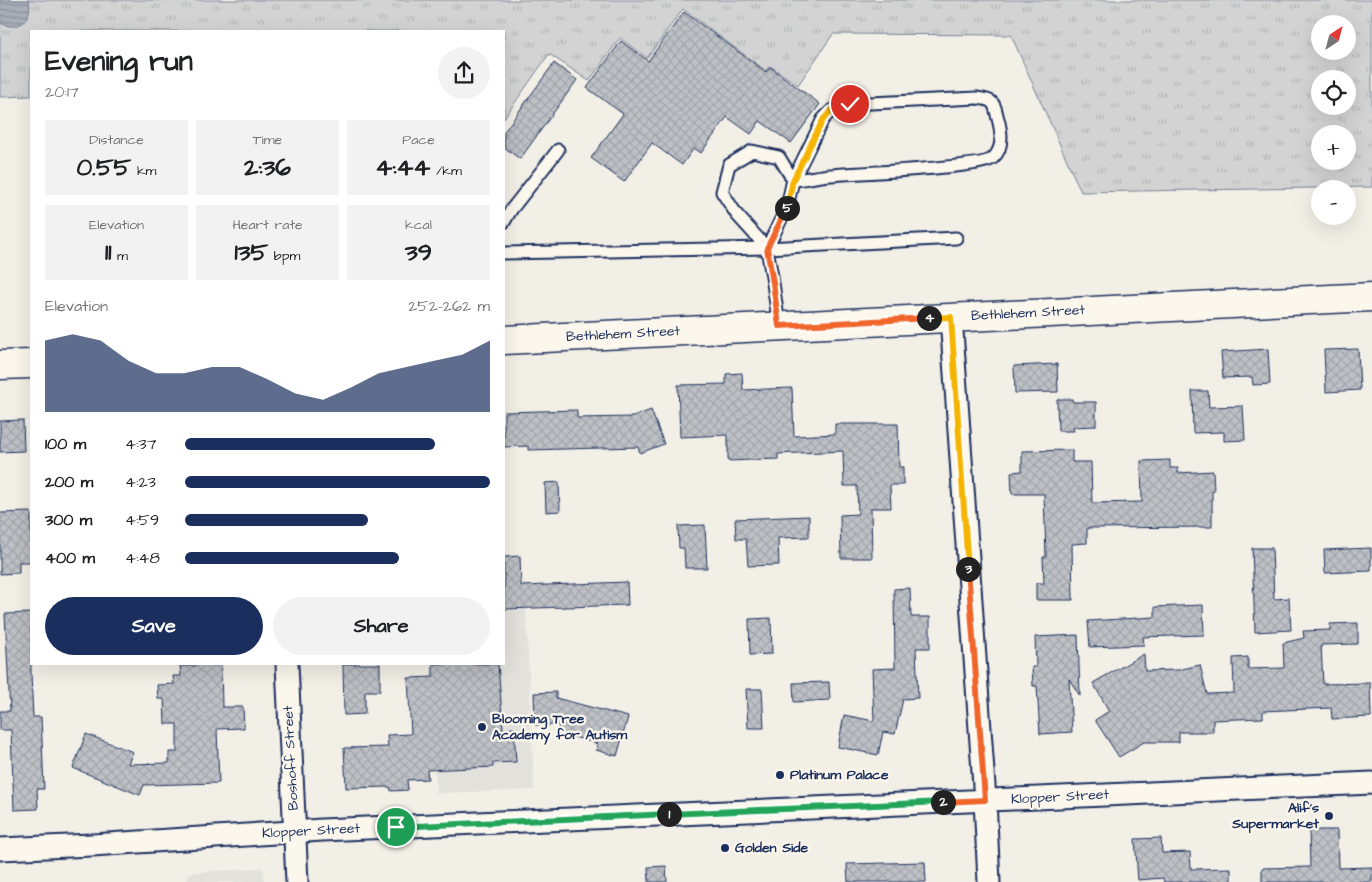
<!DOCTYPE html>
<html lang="en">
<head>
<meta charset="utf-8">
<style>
	:root { --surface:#fff; --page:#f2f2f2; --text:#202124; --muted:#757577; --accent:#1b2f5e }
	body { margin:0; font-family:"Architects Daughter",sans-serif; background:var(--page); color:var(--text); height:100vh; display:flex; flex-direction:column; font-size:19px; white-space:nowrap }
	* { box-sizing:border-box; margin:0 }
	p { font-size:16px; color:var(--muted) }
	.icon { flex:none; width:28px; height:28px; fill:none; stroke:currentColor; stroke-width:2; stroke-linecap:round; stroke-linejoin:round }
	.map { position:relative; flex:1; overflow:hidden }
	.drawer { position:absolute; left:30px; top:30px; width:475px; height:635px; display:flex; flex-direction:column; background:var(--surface); border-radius:0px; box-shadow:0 5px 20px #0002 }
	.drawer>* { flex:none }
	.needle { width:32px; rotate:36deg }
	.controls { position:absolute; left:1311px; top:15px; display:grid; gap:10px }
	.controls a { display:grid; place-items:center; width:45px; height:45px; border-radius:50%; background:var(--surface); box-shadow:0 5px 20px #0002; font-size:25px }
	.pin { position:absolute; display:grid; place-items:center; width:42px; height:42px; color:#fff; margin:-21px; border:2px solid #fff; border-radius:50%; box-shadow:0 1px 5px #0007 }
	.km { position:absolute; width:25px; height:25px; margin:-12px; border-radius:50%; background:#222; color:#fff; font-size:14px; line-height:25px; text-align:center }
	.round { display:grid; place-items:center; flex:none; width:52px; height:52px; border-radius:26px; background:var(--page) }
	.head { display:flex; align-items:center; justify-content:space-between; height:85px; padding:0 15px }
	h1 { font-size:28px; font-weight:700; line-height:38px }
	.figures { display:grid; grid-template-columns:repeat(3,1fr); gap:8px; height:85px; padding:5px 15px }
	.figures div { display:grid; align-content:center; border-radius:0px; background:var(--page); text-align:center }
	.figures b { font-size:25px; font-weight:700 }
	.figures small { font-size:14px; font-weight:400 }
	.figures p { font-size:14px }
	.chart { height:140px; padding:10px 15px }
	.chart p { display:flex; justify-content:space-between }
	.chart svg { width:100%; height:90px; margin-top:5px; fill:var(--accent); opacity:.7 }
	.cta { display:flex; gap:10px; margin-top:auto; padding:10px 15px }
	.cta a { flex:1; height:58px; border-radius:30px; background:var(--accent); color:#fff; font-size:20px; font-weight:700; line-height:58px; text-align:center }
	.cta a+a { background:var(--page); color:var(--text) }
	ul { padding:0 15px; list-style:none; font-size:16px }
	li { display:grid; grid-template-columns:80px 60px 1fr; align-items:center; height:38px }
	li i { height:12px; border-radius:6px; background:var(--accent) }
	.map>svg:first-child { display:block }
	.built { fill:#e2e1dc }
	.grass { fill:url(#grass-tufts); stroke:#768198; fill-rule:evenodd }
	.water { fill:url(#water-rules); stroke:#707b93 }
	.building { fill:url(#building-cross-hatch); stroke:#1b2f5e }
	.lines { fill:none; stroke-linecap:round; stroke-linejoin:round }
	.service-casing { stroke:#1b2f5e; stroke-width:15 }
	.minor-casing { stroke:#1b2f5e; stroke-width:25 }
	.secondary-casing { stroke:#1b2f5e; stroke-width:31 }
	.service { stroke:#fbf7ec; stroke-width:11 }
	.minor { stroke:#fbf7ec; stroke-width:21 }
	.secondary { stroke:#fbf7ec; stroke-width:28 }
	.split-1-casing { stroke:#fff; stroke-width:10 }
	.split-2-casing { stroke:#fff; stroke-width:10 }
	.split-3-casing { stroke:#fff; stroke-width:10 }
	.split-4-casing { stroke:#fff; stroke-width:10 }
	.split-5-casing { stroke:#fff; stroke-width:10 }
	.split-6-casing { stroke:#fff; stroke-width:10 }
	.split-1 { stroke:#22a559; stroke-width:6 }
	.split-2 { stroke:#22a559; stroke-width:6 }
	.split-3 { stroke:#f0652b; stroke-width:6 }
	.split-4 { stroke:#f5b400; stroke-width:6 }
	.split-5 { stroke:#f0652b; stroke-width:6 }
	.split-6 { stroke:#f5b400; stroke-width:6 }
	.poi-dot { fill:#1b2f5e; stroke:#fbf7ec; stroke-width:2 }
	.labels { text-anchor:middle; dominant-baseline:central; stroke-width:4.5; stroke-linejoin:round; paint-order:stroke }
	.street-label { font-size:14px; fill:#1b2f5e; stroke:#fbf7ec }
	.poi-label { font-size:14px; font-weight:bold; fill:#1b2f5e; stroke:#fbf7ec; text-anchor:start }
</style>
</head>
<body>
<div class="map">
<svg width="1372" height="882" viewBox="0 0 1372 882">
	<defs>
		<pattern id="grass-tufts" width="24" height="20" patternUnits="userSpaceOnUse" patternTransform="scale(1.25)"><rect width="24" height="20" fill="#d2d3d2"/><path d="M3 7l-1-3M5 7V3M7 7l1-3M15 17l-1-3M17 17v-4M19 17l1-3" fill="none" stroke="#b4b5b7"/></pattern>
		<pattern id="water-rules" width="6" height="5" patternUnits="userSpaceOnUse" patternTransform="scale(1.25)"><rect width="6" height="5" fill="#a9adb7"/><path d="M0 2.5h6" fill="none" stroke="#898d98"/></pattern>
		<pattern id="building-cross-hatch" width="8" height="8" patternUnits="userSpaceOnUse" patternTransform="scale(1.25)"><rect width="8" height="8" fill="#bdc0c4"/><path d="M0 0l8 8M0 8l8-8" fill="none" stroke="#a2a5ab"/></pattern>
	</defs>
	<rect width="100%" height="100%" fill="#f2efe6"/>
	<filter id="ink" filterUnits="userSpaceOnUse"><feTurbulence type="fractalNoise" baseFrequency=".02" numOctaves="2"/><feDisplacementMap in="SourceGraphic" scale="10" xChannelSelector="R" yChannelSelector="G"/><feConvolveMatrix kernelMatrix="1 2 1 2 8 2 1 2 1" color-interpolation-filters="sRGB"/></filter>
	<g filter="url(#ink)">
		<!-- built -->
		<g class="built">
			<path d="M504 582H525L534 790 436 793 431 664H504Z"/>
			<path d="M263 868 264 882H188V873Z"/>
		</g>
		<!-- grass -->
		<path class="grass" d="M0 0H1372V187L1081 192 1011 35 833 34 798 85 770 66 766 71 683 9 647 58 620 38 589 81 549 54 504 118V31H31V96L0 97ZM1320 24H1348V51H1320ZM1320 79H1348V106H1320ZM1320 134H1348V161H1320Z"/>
		<!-- water -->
		<path class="water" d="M0 0H29C33 20 19 32 0 23Z"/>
		<!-- building -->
		<g class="building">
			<path d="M684 12 766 72 770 67 820 104 791 143 760 121 751 134 727 117 701 153 694 148 682 165 652 143 624 182 591 158 623 114 587 88 621 41 648 61Z"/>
			<path d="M554 63 577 80 520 159 504 147V132Z"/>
			<path d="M1268 349 1270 384 1253 385 1252 377 1223 378 1221 352Z"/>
			<path d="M1358 349 1360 390 1326 392 1324 350Z"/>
			<path d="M1057 364 1058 392 1015 393 1014 366Z"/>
			<path d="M742 373 743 390 792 388 794 436 835 434V424H898L899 467H903V485H890L891 508H871L872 558H841L840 515 858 514 857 486H844L843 451 778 454V459L728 461V435L680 437 678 385 726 384V374Z"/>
			<path d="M1192 391H1208L1209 407 1243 406 1245 440 1224 441V432L1193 433Z"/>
			<path d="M1057 399H1072L1073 402H1096V426L1073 427 1074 431H1058Z"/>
			<path d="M577 410V418L633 417 651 410 664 444 640 453 638 447 528 450V446L504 447V412Z"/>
			<path d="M23 420 24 451 0 452V421Z"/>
			<path d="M1072 450V462H1091L1092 503 1142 502 1141 461 1170 460V468H1178V473L1213 471 1214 491 1212 492V527L1087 528V543L1072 544 1073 600H1036V583H1044L1043 557H1046L1044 494H1012L1011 472 1022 471V451Z"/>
			<path d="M559 482 560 511 546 512 545 483Z"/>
			<path d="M31 512V562H19V573L0 574V513Z"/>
			<path d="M809 516V537L778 538 779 565 748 566 746 539H736L735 519Z"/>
			<path d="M705 525 707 568H685L684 548H679L678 526Z"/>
			<path d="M1252 548H1272L1274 599 1289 598 1291 630 1255 632Z"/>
			<path d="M1371 548V571L1325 573 1324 550Z"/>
			<path d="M520 556 521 586 627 582 628 605 504 609V557Z"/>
			<path d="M910 588 911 617H930V648H916L918 698 903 699 895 734 883 732 878 755 838 747 844 715 874 721 872 669 895 668 894 589Z"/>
			<path d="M1203 605 1204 635 1143 637 1144 645 1090 647 1088 621 1155 617V607Z"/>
			<path d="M31 613V674L33 717H41L44 789H37L38 809 14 810 11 730H0V711H10L5 614Z"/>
			<path d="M771 618 772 654 750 655 749 619Z"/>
			<path d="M1358 623V644L1321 645 1323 684 1370 683 1371 717 1332 719 1331 708 1263 711V718L1213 720V732H1179V742H1144L1119 757 1095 720 1109 711 1093 683 1144 654 1145 671 1178 670 1200 665 1207 694 1234 693 1233 658 1248 657V669L1284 668 1283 643 1304 638 1303 631 1330 630V624Z"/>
			<path d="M1078 635 1080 696 1069 679 1072 732 1040 734 1037 686H1033L1032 667H1036L1035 637Z"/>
			<path d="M195 664H212V665H221L222 707H243L244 728 217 729 219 783 144 785 140 795 73 768 86 734 133 752 128 764 169 763V752H177V724H165L164 699H158L157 685 174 684 173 676H181L180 666H195Z"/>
			<path d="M343 664H380V691H365V714L344 715Z"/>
			<path d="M433 664H498L503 729 514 728 516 762 493 763V767L427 770 428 779 407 780 408 790 391 791 390 787 346 788 344 748 388 747 387 735 411 734 408 678 433 677Z"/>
			<path d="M829 682 830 700 794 702 793 683Z"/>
			<path d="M746 689H762L764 728H748Z"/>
			<path d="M556 692V698L628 717 617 756 596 750 598 744 557 732 559 725H535L534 693Z"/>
			<path d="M1309 830H1337L1338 868 1372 867V882H1262V868L1310 867Z"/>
			<path d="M1161 838 1162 853 1190 852 1191 869 1231 868V882H1164L1163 878 1138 880 1135 839Z"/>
			<path d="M925 862 926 882H848L847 864Z"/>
			<path d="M666 866 667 882H649L648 867Z"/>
		</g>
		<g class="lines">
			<defs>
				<g id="service">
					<path d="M977 98C991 100 994 100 997 115 1001 129 1005 147 993 158 984 168 854 173 831 175 818 176 806 179 793 180L823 119 832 110 850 104Z"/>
					<path d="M752 151 779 157 793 180 787 207 767 248 737 215 722 192 729 165Z"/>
					<path d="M504 222 511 210 558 150"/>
					<path d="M767 248 773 283 779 326"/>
					<path d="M504 253 767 248 956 238"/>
				</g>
				<g id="minor">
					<path d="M951 317 985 800 989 882"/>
					<path d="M287 664 297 882"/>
					<path d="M0 849 92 845 322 830 1372 783"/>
				</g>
				<g id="secondary">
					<path d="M504 340 1372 297"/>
					<path d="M0 365 31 364"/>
				</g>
			</defs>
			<!-- service casing -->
			<use href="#service" class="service-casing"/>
			<!-- minor casing -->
			<use href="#minor" class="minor-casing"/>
			<!-- secondary casing -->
			<use href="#secondary" class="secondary-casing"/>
			<!-- service -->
			<use href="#service" class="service"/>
			<!-- minor -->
			<use href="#minor" class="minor"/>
			<!-- secondary -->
			<use href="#secondary" class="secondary"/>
		</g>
	</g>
	<g class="lines" filter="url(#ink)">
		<defs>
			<path id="split-1" d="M396 827 669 814"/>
			<path id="split-2" d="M669 814 943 802"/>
			<path id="split-3" d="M943 802 985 800 968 569"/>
			<path id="split-4" d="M929 318 951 317 968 569"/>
			<path id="split-5" d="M787 208 767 248 773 283 779 326 929 318"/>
			<path id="split-6" d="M787 208 793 180 823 120 832 110 850 104"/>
		</defs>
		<!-- split-1 casing -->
		<use href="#split-1" class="split-1-casing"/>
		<!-- split-2 casing -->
		<use href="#split-2" class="split-2-casing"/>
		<!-- split-3 casing -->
		<use href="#split-3" class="split-3-casing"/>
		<!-- split-4 casing -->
		<use href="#split-4" class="split-4-casing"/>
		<!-- split-5 casing -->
		<use href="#split-5" class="split-5-casing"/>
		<!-- split-6 casing -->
		<use href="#split-6" class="split-6-casing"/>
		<!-- split-1 -->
		<use href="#split-1" class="split-1"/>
		<!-- split-2 -->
		<use href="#split-2" class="split-2"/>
		<!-- split-3 -->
		<use href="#split-3" class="split-3"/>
		<!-- split-4 -->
		<use href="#split-4" class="split-4"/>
		<!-- split-5 -->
		<use href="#split-5" class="split-5"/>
		<!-- split-6 -->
		<use href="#split-6" class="split-6"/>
	</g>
	<!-- markers -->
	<g class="poi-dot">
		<circle cx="482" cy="727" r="5"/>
		<circle cx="780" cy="775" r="5"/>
		<circle cx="1329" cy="816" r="5"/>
		<circle cx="725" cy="848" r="5"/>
	</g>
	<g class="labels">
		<!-- street labels -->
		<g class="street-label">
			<text transform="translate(1028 313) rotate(-3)">Bethlehem Street</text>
			<text transform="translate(623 334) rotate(-3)">Bethlehem Street</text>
			<text transform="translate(291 758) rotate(-93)">Boshoff Street</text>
			<text transform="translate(1060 797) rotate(-3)">Klopper Street</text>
			<text transform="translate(311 831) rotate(-3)">Klopper Street</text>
		</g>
		<!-- poi labels -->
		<g class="poi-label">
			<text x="492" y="719">Blooming Tree<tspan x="492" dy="16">Academy for Autism</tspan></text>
			<text x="790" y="775">Platinum Palace</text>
			<text x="1319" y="808" text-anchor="end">Alif's<tspan x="1319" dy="16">Supermarket</tspan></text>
			<text x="735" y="848">Golden Side</text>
		</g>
	</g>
</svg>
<div class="controls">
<a><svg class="needle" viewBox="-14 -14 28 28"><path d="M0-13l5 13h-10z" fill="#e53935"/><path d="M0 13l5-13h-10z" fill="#757577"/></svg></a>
<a><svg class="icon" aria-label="locate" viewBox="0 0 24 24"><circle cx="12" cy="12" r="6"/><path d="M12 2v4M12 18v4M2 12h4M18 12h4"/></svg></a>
<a>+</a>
<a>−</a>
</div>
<div class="pin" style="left:396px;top:827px;background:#1e9e55"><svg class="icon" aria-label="arrive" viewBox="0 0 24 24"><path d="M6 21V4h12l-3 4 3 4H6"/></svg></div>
<div class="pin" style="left:850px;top:104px;background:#d93025"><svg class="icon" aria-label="check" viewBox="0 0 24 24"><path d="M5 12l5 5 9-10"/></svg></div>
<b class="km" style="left:669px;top:814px">1</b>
<b class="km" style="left:943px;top:802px">2</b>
<b class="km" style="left:968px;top:569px">3</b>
<b class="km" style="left:929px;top:318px">4</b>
<b class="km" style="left:787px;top:208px">5</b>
<section class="drawer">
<div class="head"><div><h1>Evening run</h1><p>20:17</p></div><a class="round"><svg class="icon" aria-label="share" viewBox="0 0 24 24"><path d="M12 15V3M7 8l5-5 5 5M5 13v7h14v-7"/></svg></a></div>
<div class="figures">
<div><p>Distance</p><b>0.55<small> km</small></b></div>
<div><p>Time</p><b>2:36</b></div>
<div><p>Pace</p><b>4:44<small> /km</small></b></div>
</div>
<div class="figures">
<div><p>Elevation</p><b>11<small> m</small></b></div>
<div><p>Heart rate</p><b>135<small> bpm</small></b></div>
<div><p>kcal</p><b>39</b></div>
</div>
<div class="chart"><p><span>Elevation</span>252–262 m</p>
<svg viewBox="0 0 160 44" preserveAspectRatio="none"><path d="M0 44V9L10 6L20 9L30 19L40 25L50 25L60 22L70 22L80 28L90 35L100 38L110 32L120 25L130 22L140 19L150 16L160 9V44z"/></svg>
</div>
<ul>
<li><b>100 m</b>4:37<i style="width:82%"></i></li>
<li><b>200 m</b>4:23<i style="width:100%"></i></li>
<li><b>300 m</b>4:59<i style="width:60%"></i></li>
<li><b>400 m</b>4:48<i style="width:70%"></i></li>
</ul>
<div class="cta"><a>Save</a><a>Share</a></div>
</section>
</div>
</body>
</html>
